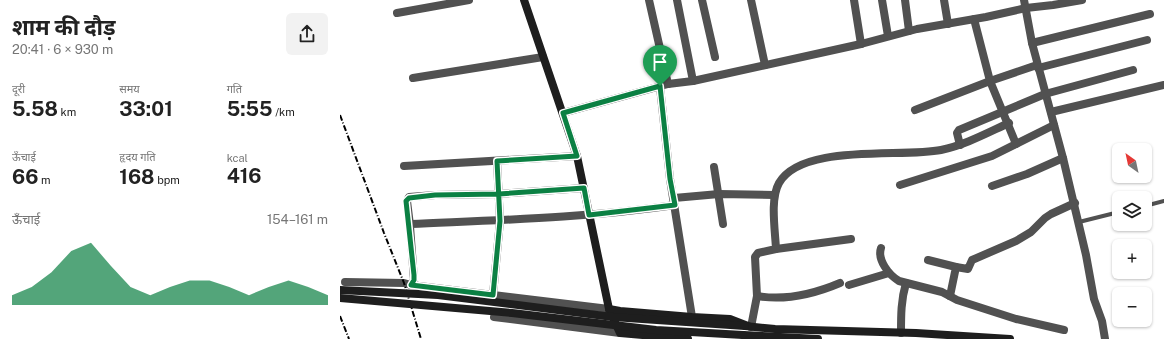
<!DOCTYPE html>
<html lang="hi">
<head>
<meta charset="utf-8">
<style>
	:root { --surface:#fff; --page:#f2f2f2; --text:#222; --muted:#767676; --accent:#0b8043 }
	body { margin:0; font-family:"Public Sans","Noto Sans Devanagari",sans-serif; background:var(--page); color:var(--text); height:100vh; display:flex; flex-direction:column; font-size:15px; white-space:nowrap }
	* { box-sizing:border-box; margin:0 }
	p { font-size:13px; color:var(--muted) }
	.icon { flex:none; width:22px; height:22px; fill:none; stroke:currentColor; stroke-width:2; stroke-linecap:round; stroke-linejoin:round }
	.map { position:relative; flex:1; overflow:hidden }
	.sheet { display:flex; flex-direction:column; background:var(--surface); width:340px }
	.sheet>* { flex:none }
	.needle { width:26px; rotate:327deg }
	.buttons { position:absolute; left:772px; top:143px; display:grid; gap:8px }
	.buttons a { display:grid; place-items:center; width:40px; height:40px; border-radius:6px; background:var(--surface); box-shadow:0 1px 3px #0004; font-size:20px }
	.pin { position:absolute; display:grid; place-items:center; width:34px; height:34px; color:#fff; margin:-41px -17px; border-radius:50% 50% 50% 0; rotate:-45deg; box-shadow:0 0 4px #0007 }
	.pin .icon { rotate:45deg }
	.round { display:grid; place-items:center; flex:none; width:42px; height:42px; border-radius:6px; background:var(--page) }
	.summary { display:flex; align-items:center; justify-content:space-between; height:68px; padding:0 12px }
	h1 { font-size:22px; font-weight:700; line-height:30px }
	.stats { display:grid; grid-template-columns:repeat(3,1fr); gap:6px; height:68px; padding:4px 12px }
	.stats div { display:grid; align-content:center }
	.stats b { font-size:20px; font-weight:700 }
	.stats small { font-size:11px; font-weight:400 }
	.stats p { font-size:11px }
	.chart { height:112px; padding:8px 12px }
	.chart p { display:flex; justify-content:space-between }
	.chart svg { width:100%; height:72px; margin-top:4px; fill:var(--accent); opacity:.7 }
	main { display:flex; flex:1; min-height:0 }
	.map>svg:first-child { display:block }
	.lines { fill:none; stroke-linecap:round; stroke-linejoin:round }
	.lane { stroke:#515151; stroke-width:4 }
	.street { stroke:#515151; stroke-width:8 }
	.secondary { stroke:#1e1e1e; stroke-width:8 }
	.rail { stroke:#000; stroke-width:2; stroke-dasharray:6 2 1 2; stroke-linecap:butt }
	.secondary-bridge { stroke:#1e1e1e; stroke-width:8 }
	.route-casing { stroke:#fff; stroke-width:8 }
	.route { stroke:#0b8043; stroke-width:5 }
</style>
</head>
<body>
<main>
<section class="sheet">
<div class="summary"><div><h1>शाम की दौड़</h1><p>20:41 · 6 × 930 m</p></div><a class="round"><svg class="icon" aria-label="share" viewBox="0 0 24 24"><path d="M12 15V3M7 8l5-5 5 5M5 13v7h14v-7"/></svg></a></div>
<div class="stats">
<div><p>दूरी</p><b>5.58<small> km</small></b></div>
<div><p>समय</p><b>33:01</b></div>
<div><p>गति</p><b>5:55<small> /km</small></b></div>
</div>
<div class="stats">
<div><p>ऊँचाई</p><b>66<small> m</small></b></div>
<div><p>हृदय गति</p><b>168<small> bpm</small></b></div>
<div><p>kcal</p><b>416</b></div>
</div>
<div class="chart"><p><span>ऊँचाई</span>154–161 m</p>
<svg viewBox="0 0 160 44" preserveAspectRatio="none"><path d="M0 44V38L10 33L20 24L30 11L40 6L50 20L60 33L70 38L80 33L90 29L100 29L110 33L120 38L130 33L140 29L150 33L160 38V44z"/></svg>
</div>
</section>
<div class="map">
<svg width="824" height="339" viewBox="0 0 824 339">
	<rect width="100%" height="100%" fill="#fff"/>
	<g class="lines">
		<!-- lane -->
		<g class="lane">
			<path d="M805 206 824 201"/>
			<path d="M739 222 779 212"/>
		</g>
		<!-- street -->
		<g class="street">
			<path d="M309 0 328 84"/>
			<path d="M337 0 353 81"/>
			<path d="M362 0 375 57"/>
			<path d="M411 0 425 65"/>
			<path d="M514 0 521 44"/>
			<path d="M542 0 548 36"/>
			<path d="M565 0 569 31"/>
			<path d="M604 0 608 24"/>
			<path d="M684 0 692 43 723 158 746 255 754 299 762 321 765 339"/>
			<path d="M57 13 129 0"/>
			<path d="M634 19 650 81 676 144"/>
			<path d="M692 43 810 14"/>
			<path d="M698 68 807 40"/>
			<path d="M73 78 203 57"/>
			<path d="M320 87 330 179 352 317"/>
			<path d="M575 110 650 81 697 65"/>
			<path d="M711 112 824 85"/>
			<path d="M223 113 328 84 353 81 521 44 577 29 646 17 686 8 713 5 742 0"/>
			<path d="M620 145 617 133 619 130 705 94 793 70"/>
			<path d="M64 166 237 156"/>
			<path d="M374 167 383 224"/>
			<path d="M560 185 652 156 714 125"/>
			<path d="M652 186 687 174 723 158"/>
			<path d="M334 198 379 194 434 195"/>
			<path d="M70 225 67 201 69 197 95 195 159 194 244 188"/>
			<path d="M541 248C537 260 549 275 559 281L602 292 617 300 676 319 724 330"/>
			<path d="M436 249 511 239"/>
			<path d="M588 260 616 267 610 296"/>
			<path d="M616 267 628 269 632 260 676 241 691 232 705 218 711 214 735 203"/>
			<path d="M5 282 64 283 71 285 74 280 70 226 71 224C159 220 247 218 335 205"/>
			<path d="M71 285 269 309"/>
			<path d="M509 285 549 273"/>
			<path d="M153 295 160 221 157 161"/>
			<path d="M417 296C446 301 474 294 500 283"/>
			<path d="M154 317 280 333"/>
			<path d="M411 327 417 296 415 257 418 253 436 249C435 229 430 199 439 183 462 143 561 158 601 150 625 145 647 133 669 123"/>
			<path d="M561 333C561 315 561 300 566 283"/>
		</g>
		<!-- secondary -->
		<g class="secondary">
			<path d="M184 0 237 156 269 309 280 333 348 339"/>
			<path d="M269 309 280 311 352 317 390 319 408 326"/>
			<path d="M405 326 435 329 576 333 670 339"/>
			<path d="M403 335 478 339"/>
		</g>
		<!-- rail -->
		<g class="rail">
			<path d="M0 115 44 233 64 283 81 339"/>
			<path d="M0 316 9 339"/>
		</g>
		<!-- secondary-bridge -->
		<g class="secondary-bridge">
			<path d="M0 290 98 295 273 317 405 326"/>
			<path d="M0 298 172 313 316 330 403 335"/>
		</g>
	</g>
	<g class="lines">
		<defs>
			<path id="route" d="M320 86 223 113 237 156 157 161 160 221 153 295 71 285 74 280V275L66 201 69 198 95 195 159 194 244 188 249 215 335 205 330 179 320 86"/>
		</defs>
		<!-- route casing -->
		<use href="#route" class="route-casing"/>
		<!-- route -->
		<use href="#route" class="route"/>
	</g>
</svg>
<div class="buttons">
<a><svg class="needle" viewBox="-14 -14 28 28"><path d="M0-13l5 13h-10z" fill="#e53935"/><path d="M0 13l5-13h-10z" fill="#767676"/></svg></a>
<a><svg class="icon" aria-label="layers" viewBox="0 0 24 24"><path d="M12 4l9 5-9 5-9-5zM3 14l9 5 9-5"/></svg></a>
<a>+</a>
<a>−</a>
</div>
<div class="pin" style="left:320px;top:86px;background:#1e9e55"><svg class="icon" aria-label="arrive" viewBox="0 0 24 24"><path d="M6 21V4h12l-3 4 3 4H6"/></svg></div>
</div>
</main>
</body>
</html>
